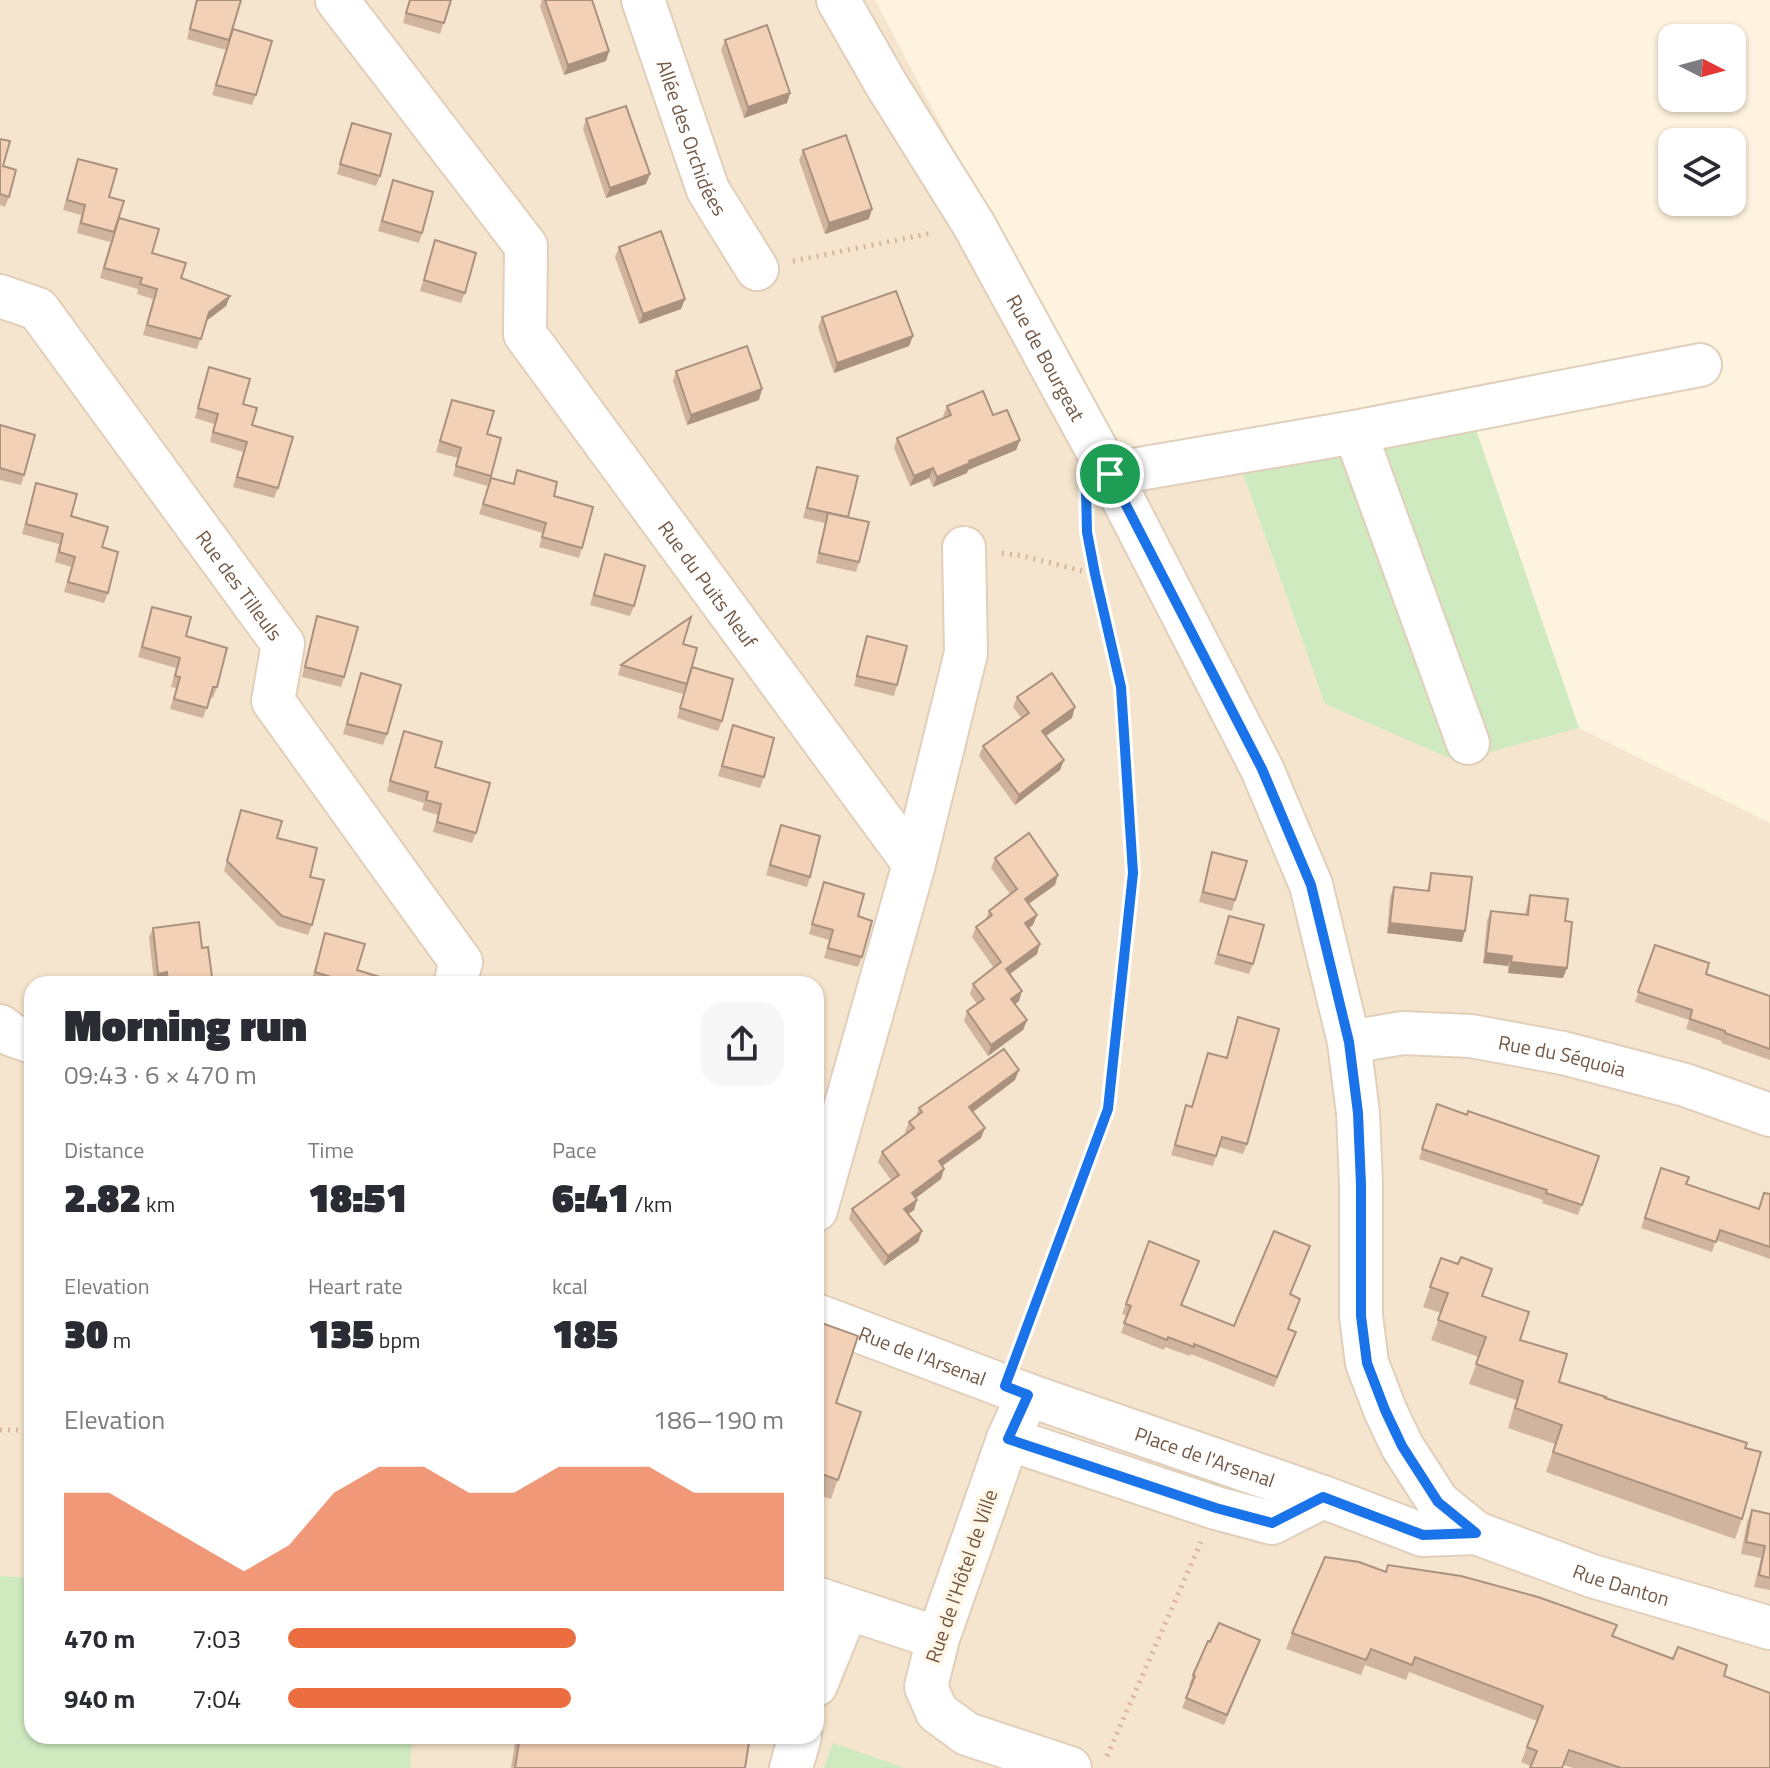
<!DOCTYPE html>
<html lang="en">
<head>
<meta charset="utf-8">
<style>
	:root { --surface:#fff; --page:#f7f7f7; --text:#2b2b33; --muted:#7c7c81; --accent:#ec6d3f }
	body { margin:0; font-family:"Titillium Web",sans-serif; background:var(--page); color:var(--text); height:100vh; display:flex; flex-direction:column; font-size:30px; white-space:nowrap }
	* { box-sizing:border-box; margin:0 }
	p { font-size:26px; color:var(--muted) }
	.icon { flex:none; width:44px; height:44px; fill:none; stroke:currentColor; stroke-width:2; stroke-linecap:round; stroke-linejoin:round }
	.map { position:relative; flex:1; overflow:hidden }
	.drawer { position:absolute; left:24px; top:976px; width:800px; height:768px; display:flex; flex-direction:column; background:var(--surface); border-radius:24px; box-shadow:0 2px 6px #0004 }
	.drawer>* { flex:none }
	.needle { width:52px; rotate:96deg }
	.tools { position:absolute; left:1658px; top:24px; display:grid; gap:16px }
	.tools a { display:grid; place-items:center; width:88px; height:88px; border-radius:16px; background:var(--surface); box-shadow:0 2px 6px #0004; font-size:40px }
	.pin { position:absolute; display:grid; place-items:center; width:68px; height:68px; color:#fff; margin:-34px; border:4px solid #fff; border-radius:50%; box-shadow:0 2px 8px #0007 }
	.round { display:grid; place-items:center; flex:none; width:84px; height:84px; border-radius:24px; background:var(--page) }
	.overview { display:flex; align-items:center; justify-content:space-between; height:136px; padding:0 40px }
	h1 { font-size:44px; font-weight:800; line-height:60px }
	.metrics { display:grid; grid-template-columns:repeat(3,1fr); gap:12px; height:136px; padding:8px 40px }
	.metrics div { display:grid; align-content:center }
	.metrics b { font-size:40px; font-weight:800 }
	.metrics small { font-size:22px; font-weight:400 }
	.metrics p { font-size:22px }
	.chart { height:224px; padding:16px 40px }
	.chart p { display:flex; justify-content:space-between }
	.chart svg { width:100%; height:144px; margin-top:8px; fill:var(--accent); opacity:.7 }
	ul { padding:0 40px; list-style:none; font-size:26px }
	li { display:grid; grid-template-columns:128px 96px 1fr; align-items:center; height:60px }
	li i { height:20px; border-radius:10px; background:var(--accent) }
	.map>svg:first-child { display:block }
	.residential { fill:#f5e5ce; fill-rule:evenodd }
	.green { fill:#ceeabe }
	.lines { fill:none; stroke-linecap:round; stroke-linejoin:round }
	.minor-casing { stroke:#e1cfbb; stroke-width:46 }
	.path { stroke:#d7b49a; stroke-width:5; stroke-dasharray:2 6; stroke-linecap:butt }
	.minor { stroke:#fff; stroke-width:42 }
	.wall { fill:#d1b49d }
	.shaded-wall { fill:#aa927f }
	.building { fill:#f3d1b6; stroke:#aa927f; stroke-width:2 }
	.route-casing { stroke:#fff; stroke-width:16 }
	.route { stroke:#1a73e8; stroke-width:10 }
	.labels { text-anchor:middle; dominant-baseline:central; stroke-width:7; stroke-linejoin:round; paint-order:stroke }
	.street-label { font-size:20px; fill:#745946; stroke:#fff6e6 }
</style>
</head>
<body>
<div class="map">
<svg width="1770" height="1768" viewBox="0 0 1770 1768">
	<rect width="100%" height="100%" fill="#fdf3df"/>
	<!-- residential -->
	<path class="residential" d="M0 0H875L1132 487 1241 468 1325 704 1456 760 1579 728 1770 823V1768H0ZM32 984H816V1736H32Z"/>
	<!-- green -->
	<g class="green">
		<path d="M1472 418 1579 728 1456 761 1325 704 1241 468Z"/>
		<path d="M0 1576 32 1578V1736H412L410 1768H0Z"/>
		<path d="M833 1743 905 1768H824Z"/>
	</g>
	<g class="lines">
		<defs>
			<g id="minor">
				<path id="s1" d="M337 0 526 246 525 334 914 864 816 1210"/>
				<path id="s2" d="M643 0 708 190 757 269"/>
				<path id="s3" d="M838 0 886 84 974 225 1110 474 1262 769 1311 885 1349 1042 1358 1113 1361 1185V1316L1367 1363 1385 1410 1402 1446 1438 1502 1476 1533 1592 1576 1770 1628"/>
				<path id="s4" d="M0 296 38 309 283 644 273 701 461 962 455 984"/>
				<path d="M1355 432 1468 743"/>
				<path d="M1110 474 1355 432 1700 365"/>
				<path d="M914 864 966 653 964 548"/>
				<path d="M0 1026 12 1035 32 1042"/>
				<path id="s5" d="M1349 1042 1403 1033 1471 1036 1563 1053 1685 1085 1770 1115"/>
				<path id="s6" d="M816 1315 1028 1395 1323 1497 1423 1535 1476 1533"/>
				<path d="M1028 1395 1008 1439 984 1508 938 1638 926 1687 937 1712 967 1734 1070 1768"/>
				<path d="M1008 1439 1216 1508 1272 1523 1323 1497"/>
				<path d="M816 1598 938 1638"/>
				<path d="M816 1685 847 1609"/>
				<path d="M791 1768 800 1736"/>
			</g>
		</defs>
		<!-- minor casing -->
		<use href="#minor" class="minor-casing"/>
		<!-- path -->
		<g class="path">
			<path d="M793 261 932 233"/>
			<path d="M1002 553 1023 556 1095 574"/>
			<path d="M1018 1351 1108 1109 1133 873 1121 687 1095 574 1087 532V519"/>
			<path d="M0 1430H32"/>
			<path d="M1107 1756 1201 1542"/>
		</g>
		<!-- minor -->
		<use href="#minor" class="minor"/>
	</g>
	<!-- wall -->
	<g class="wall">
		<path d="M196 0H241L231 34 256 95 252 105 212 95 227 47 226 50 187 39Z"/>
		<path d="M409 0H451L440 34 403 23Z"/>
		<path d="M542 0H592L609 51 606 61 564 75 540 6Z"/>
		<path d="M725 40 790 93 787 103 744 118 721 50Z"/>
		<path d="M586 119 646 184 606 198 583 129Z"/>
		<path d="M352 123 380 176 376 186 337 174Z"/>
		<path d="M0 139 3 166 9 197 5 207 0 205Z"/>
		<path d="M803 150 869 219 825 234 799 160Z"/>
		<path d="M78 159 109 197 116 225 152 253 181 278 230 296 226 306 206 321 197 349 143 335 153 299 137 294 138 289 100 278 113 233 110 242 77 233 81 215 63 210Z"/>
		<path d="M393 180 422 233 419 243 378 231Z"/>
		<path d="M435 240 465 293 461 303 420 291Z"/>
		<path d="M619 247 685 299 681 309 639 324 615 257Z"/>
		<path d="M822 317 913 336 909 346 834 373 818 327Z"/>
		<path d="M209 367 243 404 278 488 274 498 233 487 243 452 210 442 214 424 195 418Z"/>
		<path d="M676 371 759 400 687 425 673 381Z"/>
		<path d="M452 400 487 434 491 476 487 486 453 476 458 458 436 452Z"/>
		<path d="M947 406 993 415 1020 440 1016 450 968 470 967 473 933 487 929 478 910 486 894 448 897 438 944 418 943 416Z"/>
		<path d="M0 425 24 475 21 485 0 480Z"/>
		<path d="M817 467 848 518 859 562 856 572 816 563 825 523 803 518Z"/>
		<path d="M517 470 554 496 582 548 579 558 539 547 543 533 479 514 491 478 513 484Z"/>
		<path d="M36 483 102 547 108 593 104 603 64 592 71 567 55 562 59 544 22 534Z"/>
		<path d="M605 554 634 606 630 616 590 605Z"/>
		<path d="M152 607 186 636 217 687 213 698 210 697 203 718 170 709 176 688 171 687 176 668 138 657Z"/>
		<path d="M317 616 344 677 341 687 302 677 314 626Z"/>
		<path d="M867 636 897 685 894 696 854 686Z"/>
		<path d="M683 644 690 675 722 721 718 731 677 718 685 689 683 694 618 675 621 665Z"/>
		<path d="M361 673 387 734 383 745 343 734Z"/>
		<path d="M1017 697 1072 718 1046 736 1064 760 1060 770 1015 805 979 756 983 746 1022 719 1013 707Z"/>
		<path d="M733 725 764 777 760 788 718 776Z"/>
		<path d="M404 731 435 767 476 833 472 843 433 832 438 815 422 810 424 803 387 791Z"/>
		<path d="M241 810 277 838 310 877 312 925 308 935 278 926 224 871Z"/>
		<path d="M781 825 810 877 807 887 766 875Z"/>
		<path d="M1212 852 1235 900 1232 911 1199 902Z"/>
		<path d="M995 858 1055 885 1029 904 1033 925 1029 928 1037 954 1010 974 1019 1001 1015 1004 1027 1020 1023 1030 988 1056 964 1021 967 1011 977 1004 970 994 973 984 994 968 972 937 976 927 986 919 989 911 1010 894 991 868Z"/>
		<path d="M1431 873 1462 942 1387 933 1390 897 1394 887 1427 891Z"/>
		<path d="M824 882 858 916 862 957 858 967 824 958 829 940 809 934Z"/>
		<path d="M1530 895 1565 921 1563 978 1508 973V966L1483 963 1487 921 1491 911 1525 914 1527 906Z"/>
		<path d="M1229 916 1253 964 1249 974 1214 964Z"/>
		<path d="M153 928 202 948 213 984H163V982L154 983 149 937Z"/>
		<path d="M325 933 357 970 396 984H317L311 982Z"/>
		<path d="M1655 945 1706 974 1770 996V1060L1721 1043 1722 1041 1686 1029 1689 1020 1635 1002Z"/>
		<path d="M1238 1017 1247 1144 1243 1154 1219 1147 1213 1166 1171 1155 1186 1105 1192 1107 1208 1053 1226 1058Z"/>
		<path d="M1015 1080 973 1112 981 1138 942 1166 944 1169 941 1179 916 1198 917 1200 914 1210 908 1214 922 1231 918 1242 884 1266 849 1219 852 1209 891 1180 878 1162 882 1152 906 1133 905 1132 909 1122 916 1116 919 1108Z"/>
		<path d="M1437 1104 1599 1156 1578 1215 1542 1203 1543 1200 1419 1159Z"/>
		<path d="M1661 1168 1686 1184 1759 1209 1770 1194V1259L1716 1240 1712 1252 1641 1228Z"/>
		<path d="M1149 1241 1181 1305 1234 1326 1290 1294 1289 1329 1296 1332 1274 1387 1191 1354 1190 1356 1165 1347 1164 1350 1121 1333 1127 1316 1122 1314Z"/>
		<path d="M1441 1258 1482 1296 1520 1340 1559 1382 1745 1448 1742 1519 1735 1539 1546 1472 1555 1444 1508 1428 1516 1400 1469 1384 1479 1357 1431 1340 1441 1313 1423 1307Z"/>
		<path d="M816 1321 836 1403 861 1412 831 1499 816 1494Z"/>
		<path d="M1752 1510 1770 1514V1590L1754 1587 1761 1558 1741 1554 1747 1522Z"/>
		<path d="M1385 1572 1612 1636 1724 1676 1770 1768H1573L1563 1765 1531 1766 1521 1762 1537 1721 1409 1672 1406 1680 1365 1665 1361 1675 1286 1649 1292 1633Z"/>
		<path d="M1260 1640 1224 1725 1182 1708 1191 1686 1189 1685 1193 1675 1210 1642Z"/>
		<path d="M516 1736H750L745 1768H511Z"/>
	</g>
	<!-- shaded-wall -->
	<g class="shaded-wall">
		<path d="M609 51 606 61 564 75 568 65Z"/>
		<path d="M790 93 787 103 744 118 748 107Z"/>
		<path d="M650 174 646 184 606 198 610 188Z"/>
		<path d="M872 209 869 219 825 234 829 223Z"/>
		<path d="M230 296 226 306 205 322 209 312Z"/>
		<path d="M685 299 681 309 639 324 643 314Z"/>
		<path d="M913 336 909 346 834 373 837 363Z"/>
		<path d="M762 389 759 400 687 425 691 415Z"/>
		<path d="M1020 440 1016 450 968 470 967 473 933 487 937 477 969 461Z"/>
		<path d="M933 468 929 478 910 486 914 476Z"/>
		<path d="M1075 707 1072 718 1038 741 1042 731Z"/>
		<path d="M1064 760 1060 770 1015 805 1019 795Z"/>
		<path d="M1058 875 1055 885 1021 909 1025 899Z"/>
		<path d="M1037 915 1033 925 1021 933 1025 923Z"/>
		<path d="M1390 923 1465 931 1462 942 1387 933Z"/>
		<path d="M1040 944 1037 954 1003 979 1006 969Z"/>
		<path d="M1486 953 1512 956 1508 966 1483 963Z"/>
		<path d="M1511 962 1567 968 1563 978 1508 973Z"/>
		<path d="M167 972 163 982 154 983 158 974Z"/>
		<path d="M1022 991 1019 1001 1008 1009 1011 999Z"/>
		<path d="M1027 1020 1023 1030 988 1056 991 1045Z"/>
		<path d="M1019 1070 1015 1080 966 1117 969 1107Z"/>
		<path d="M985 1128 981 1138 935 1171 939 1161Z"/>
		<path d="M944 1169 941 1179 909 1203 912 1193Z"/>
		<path d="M917 1200 914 1210 901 1219 904 1209Z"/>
		<path d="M922 1231 918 1242 884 1266 888 1256Z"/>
	</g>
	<!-- building -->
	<g class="building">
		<path d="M197 0H241L229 40 190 29Z"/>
		<path d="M410 0H451L444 23 406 13Z"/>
		<path d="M545 0H592L609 51 568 65Z"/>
		<path d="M767 25 790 93 748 107 725 40Z"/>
		<path d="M233 29 272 41 256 95 216 85Z"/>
		<path d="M626 106 650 174 610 188 586 119Z"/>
		<path d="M352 123 391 134 380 176 340 164Z"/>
		<path d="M846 135 872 209 829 223 803 150Z"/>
		<path d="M0 139 10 141 3 166 16 170 9 197 0 194Z"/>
		<path d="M78 159 117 169 109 197 124 201 114 232 81 223 85 205 67 200Z"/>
		<path d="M393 180 433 192 422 233 382 221Z"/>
		<path d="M119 218 159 229 152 253 186 263 181 278 230 296 209 312 201 339 147 325 157 289 140 284 142 278 104 268Z"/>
		<path d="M661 231 685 299 643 314 619 247Z"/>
		<path d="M435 240 476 253 465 293 424 280Z"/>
		<path d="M896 291 913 336 837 363 822 317Z"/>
		<path d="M747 346 762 389 691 415 676 371Z"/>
		<path d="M209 367 250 379 243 404 257 408 252 425 293 437 278 488 237 477 247 442 213 432 218 414 198 408Z"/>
		<path d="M983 391 993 415 1007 410 1020 440 969 461 970 463 937 477 933 468 914 476 897 438 951 415 947 406Z"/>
		<path d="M452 400 494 411 487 434 501 438 491 476 456 466 461 448 440 441Z"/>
		<path d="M0 425 35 435 24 475 0 468Z"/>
		<path d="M817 467 858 476 848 517 807 508Z"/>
		<path d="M517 470 557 482 554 496 593 507 582 548 542 537 546 523 483 504 491 478 514 484Z"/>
		<path d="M36 483 77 494 71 516 108 527 102 547 118 552 108 593 68 582 75 557 59 552 63 534 26 524Z"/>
		<path d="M828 513 869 522 859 562 819 553Z"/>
		<path d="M605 554 645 566 634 606 594 595Z"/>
		<path d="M152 607 191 617 186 636 227 648 217 687H213L207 708 174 699 180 677 175 676 180 658 142 647Z"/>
		<path d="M317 616 358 627 344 677 305 667Z"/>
		<path d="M691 617 683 644 697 648 687 684 621 665Z"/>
		<path d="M867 636 907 646 897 685 857 676Z"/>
		<path d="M692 667 733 679 722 721 680 708Z"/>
		<path d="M361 673 401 685 387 734 347 724Z"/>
		<path d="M1052 673 1075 707 1042 731 1064 760 1019 795 983 746 1029 713 1017 697Z"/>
		<path d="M733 725 774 738 764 777 722 766Z"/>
		<path d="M404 731 442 742 435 767 490 783 476 833 437 822 441 804 426 800 428 792 390 781Z"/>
		<path d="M241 810 282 821 277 838 317 848 310 877 324 880 312 925 282 916 227 861Z"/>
		<path d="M781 825 820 836 810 877 770 865Z"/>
		<path d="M1029 833 1058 875 1025 899 1037 915 1025 923 1040 944 1006 969 1022 991 1011 999 1027 1020 991 1045 967 1011 984 999 973 984 1001 962 976 927 992 915 989 911 1017 889 995 858Z"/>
		<path d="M1212 852 1247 861 1235 900 1203 892Z"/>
		<path d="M1431 873 1472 877 1465 931 1390 923 1394 887 1429 891Z"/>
		<path d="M824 882 864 894 858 916 872 921 862 957 828 948 833 930 812 924Z"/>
		<path d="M1530 895 1568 899 1565 921 1572 922 1567 968 1511 962 1512 956 1486 953 1491 911 1528 915Z"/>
		<path d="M1229 916 1264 925 1253 964 1218 954Z"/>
		<path d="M199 922 202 948 208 947 213 984H168L167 972 158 974 153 928Z"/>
		<path d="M325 933 365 944 357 970 396 982V984H353L315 972Z"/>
		<path d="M1655 945 1709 963 1706 974 1770 996V1049L1725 1033V1031L1690 1019 1692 1010 1638 992Z"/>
		<path d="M1238 1017 1279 1029 1247 1144 1222 1137 1216 1156 1175 1145 1186 1105 1192 1107 1208 1053 1227 1058Z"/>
		<path d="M1004 1049 1019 1070 969 1107 985 1128 939 1161 944 1169 912 1193 917 1200 904 1209 922 1231 888 1256 852 1209 899 1175 882 1152 914 1128 909 1122 922 1112 919 1108Z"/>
		<path d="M1437 1104 1467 1115 1468 1111 1599 1156 1582 1205 1546 1193 1547 1190 1422 1149Z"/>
		<path d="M1661 1168 1689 1177 1686 1184 1759 1209 1764 1193 1770 1194V1247L1720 1230 1716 1242 1645 1218Z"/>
		<path d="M1274 1231 1310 1246 1290 1294 1300 1299 1288 1329 1296 1332 1277 1377 1194 1344V1347L1168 1337 1167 1340 1124 1323 1131 1306 1126 1304 1149 1241 1199 1261 1181 1305 1234 1326Z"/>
		<path d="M1461 1257 1492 1269 1482 1296 1529 1312 1520 1340 1567 1354 1559 1382 1606 1397 1605 1398 1747 1443 1745 1448 1761 1452 1742 1519 1553 1452 1562 1425 1515 1408 1523 1381 1476 1364 1486 1337 1438 1320 1448 1293 1430 1287 1441 1258 1458 1264Z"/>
		<path d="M816 1321 858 1336 836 1403 861 1412 838 1480 816 1472Z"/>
		<path d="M1752 1510 1770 1514V1578L1759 1575 1765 1546 1746 1542Z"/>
		<path d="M1325 1557 1359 1562 1386 1572 1388 1565 1461 1576 1538 1597 1617 1625 1612 1636 1673 1659 1678 1647 1727 1665 1724 1676 1770 1693V1768H1621L1569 1750 1562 1768H1530L1537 1751 1527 1747 1543 1706 1415 1657 1412 1665 1371 1649 1366 1660 1292 1633Z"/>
		<path d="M1219 1623 1260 1640 1227 1715 1186 1698 1195 1676 1193 1675 1208 1641 1210 1642Z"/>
		<path d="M520 1736H750L745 1768H515Z"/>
	</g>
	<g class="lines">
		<defs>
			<path id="route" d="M1110 474 1262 769 1311 885 1349 1042 1358 1113 1361 1185V1316L1367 1363 1385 1410 1402 1446 1438 1502 1476 1533 1423 1535 1323 1497 1272 1523 1216 1508 1008 1439 1028 1395 1005 1386 1108 1109 1133 873 1121 687 1095 574 1087 532 1086 489Z"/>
		</defs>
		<!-- route casing -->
		<use href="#route" class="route-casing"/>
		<!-- route -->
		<use href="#route" class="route"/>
	</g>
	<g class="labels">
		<!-- street labels -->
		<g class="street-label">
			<text stroke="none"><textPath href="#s2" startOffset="146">Allée des Orchidées</textPath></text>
			<text stroke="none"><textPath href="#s3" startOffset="414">Rue de Bourgeat</textPath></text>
			<text stroke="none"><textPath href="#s1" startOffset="708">Rue du Puits Neuf</textPath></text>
			<text stroke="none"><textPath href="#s4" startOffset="382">Rue des Tilleuls</textPath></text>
			<text stroke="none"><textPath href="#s5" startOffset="216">Rue du Séquoia</textPath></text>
			<text stroke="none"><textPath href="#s6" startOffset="114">Rue de l'Arsenal</textPath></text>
			<text stroke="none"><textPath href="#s6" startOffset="414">Place de l'Arsenal</textPath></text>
			<text transform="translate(961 1576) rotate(-71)">Rue de l'Hôtel de Ville</text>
			<text stroke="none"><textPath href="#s3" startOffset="1848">Rue Danton</textPath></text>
		</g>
	</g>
</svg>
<div class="tools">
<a><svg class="needle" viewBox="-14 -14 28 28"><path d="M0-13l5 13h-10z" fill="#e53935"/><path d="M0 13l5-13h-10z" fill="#7c7c81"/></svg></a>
<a><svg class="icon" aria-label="layers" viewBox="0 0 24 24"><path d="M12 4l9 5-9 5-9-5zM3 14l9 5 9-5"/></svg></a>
</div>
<div class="pin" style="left:1110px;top:474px;background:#1e9e55"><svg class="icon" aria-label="arrive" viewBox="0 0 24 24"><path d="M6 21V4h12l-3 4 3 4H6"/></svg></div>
<section class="drawer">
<div class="overview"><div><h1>Morning run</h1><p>09:43 · 6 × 470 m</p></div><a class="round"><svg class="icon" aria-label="share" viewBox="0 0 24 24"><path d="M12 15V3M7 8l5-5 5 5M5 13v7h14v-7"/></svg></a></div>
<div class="metrics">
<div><p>Distance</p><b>2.82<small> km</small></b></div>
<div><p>Time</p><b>18:51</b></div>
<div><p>Pace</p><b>6:41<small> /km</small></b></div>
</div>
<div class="metrics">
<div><p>Elevation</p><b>30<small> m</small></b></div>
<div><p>Heart rate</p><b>135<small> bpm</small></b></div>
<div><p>kcal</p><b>185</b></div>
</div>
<div class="chart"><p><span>Elevation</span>186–190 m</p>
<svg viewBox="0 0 160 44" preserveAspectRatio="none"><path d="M0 44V14L10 14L20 22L30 30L40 38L50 30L60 14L70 6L80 6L90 14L100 14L110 6L120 6L130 6L140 14L150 14L160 14V44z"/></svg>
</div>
<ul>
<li><b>470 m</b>7:03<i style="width:58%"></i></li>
<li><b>940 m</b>7:04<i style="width:57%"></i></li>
</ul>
</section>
</div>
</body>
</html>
